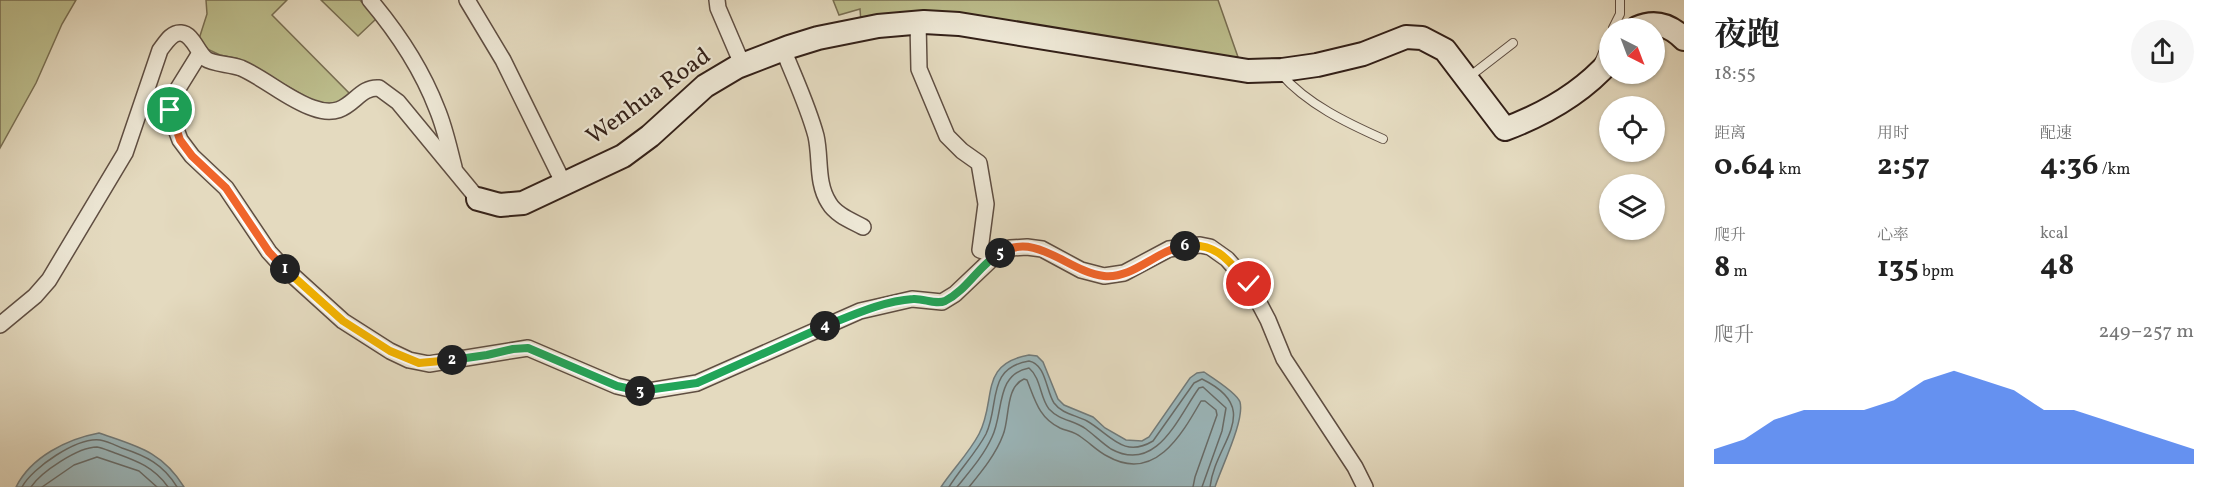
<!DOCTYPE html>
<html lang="zh">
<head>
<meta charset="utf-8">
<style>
	:root { --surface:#fff; --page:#f6f6f6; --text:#222; --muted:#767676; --accent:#2563eb }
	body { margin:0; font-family:Vollkorn,"Noto Serif SC",serif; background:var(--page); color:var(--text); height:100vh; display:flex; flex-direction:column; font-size:22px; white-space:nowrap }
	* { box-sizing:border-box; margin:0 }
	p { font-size:20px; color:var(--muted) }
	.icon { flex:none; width:33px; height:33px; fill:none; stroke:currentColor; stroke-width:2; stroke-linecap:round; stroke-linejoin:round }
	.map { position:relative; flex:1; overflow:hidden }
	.sheet { display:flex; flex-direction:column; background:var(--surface); width:540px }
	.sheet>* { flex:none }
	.needle { width:39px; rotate:138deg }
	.fabs { position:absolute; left:1599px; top:18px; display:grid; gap:12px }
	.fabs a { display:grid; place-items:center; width:66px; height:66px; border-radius:50%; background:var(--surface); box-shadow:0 2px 4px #0004; font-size:30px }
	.pin { position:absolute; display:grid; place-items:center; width:51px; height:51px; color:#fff; margin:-26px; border:3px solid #fff; border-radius:50%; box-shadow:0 2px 6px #0007 }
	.km { position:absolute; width:30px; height:30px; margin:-15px; border-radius:50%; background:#222; color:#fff; font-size:16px; line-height:30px; text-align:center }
	.round { display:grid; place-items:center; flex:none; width:63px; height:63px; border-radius:32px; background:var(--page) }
	.summary { display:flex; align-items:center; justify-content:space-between; height:102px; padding:0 30px }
	h1 { font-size:33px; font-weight:700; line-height:45px }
	.stats { display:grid; grid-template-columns:repeat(3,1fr); gap:9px; height:102px; padding:6px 30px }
	.stats div { display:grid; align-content:center }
	.stats b { font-size:30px; font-weight:700 }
	.stats small { font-size:16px; font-weight:400 }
	.stats p { font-size:16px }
	.chart { height:168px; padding:12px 30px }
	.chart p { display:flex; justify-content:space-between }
	.chart svg { width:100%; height:108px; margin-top:6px; fill:var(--accent); opacity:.7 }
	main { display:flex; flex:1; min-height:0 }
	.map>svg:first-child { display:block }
	.green { fill:#bcbd8c; stroke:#786e52; stroke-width:1.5 }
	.water { fill:#9bb8bd; stroke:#717b7b; stroke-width:1.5 }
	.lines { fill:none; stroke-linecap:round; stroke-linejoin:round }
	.shore { stroke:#676c6a; stroke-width:1.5 }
	.lane-casing { stroke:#5f4e42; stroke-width:10 }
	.street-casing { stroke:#5f4e42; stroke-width:18 }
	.secondary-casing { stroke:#332018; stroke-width:26 }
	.lane { stroke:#ede7d5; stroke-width:8 }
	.street { stroke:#ede7d5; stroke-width:15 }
	.secondary { stroke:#ede7d5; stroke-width:22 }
	.split-1-casing { stroke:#fff; stroke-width:12 }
	.split-2-casing { stroke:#fff; stroke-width:12 }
	.split-3-casing { stroke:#fff; stroke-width:12 }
	.split-4-casing { stroke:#fff; stroke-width:12 }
	.split-5-casing { stroke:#fff; stroke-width:12 }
	.split-6-casing { stroke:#fff; stroke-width:12 }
	.split-7-casing { stroke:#fff; stroke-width:12 }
	.split-1 { stroke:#f0652b; stroke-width:8 }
	.split-2 { stroke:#f5b400; stroke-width:8 }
	.split-3 { stroke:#22a559; stroke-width:8 }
	.split-4 { stroke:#22a559; stroke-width:8 }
	.split-5 { stroke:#22a559; stroke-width:8 }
	.split-6 { stroke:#f0652b; stroke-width:8 }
	.split-7 { stroke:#f5b400; stroke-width:8 }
	.labels { text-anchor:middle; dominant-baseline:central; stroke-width:4.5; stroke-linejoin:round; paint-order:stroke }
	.street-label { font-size:24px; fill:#332018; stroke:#ede7d5 }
</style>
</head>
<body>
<main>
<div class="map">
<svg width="1684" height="487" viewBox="0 0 1684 487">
	<rect width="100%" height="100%" fill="#e4dabf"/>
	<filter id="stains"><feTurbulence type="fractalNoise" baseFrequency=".00333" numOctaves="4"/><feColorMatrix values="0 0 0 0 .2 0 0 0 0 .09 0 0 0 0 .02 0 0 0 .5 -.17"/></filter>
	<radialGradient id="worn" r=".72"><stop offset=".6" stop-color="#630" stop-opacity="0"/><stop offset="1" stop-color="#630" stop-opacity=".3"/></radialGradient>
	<!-- green -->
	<g class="green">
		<path d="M0 0H76L62 24 36 83 0 148Z"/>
		<path d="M206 0H287L272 15 351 95 338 104 317 103 239 59 220 55 205 48 199 39 207 14Z"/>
		<path d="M321 0H360L376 19 358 36Z"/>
		<path d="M833 0H1218L1239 60 861 22 860 9 839 15Z"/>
	</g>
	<!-- water -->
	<g class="water">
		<path d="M1029 355 1037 356 1043 362 1058 399 1064 405 1093 417 1105 428 1126 440 1142 441 1149 437 1190 378 1197 373 1204 372C1213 378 1237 393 1240 402 1245 420 1221 468 1215 487H941C953 469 969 453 979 434 997 400 978 364 1029 355Z"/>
		<path d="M99 433C136 446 162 451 184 487H16C31 457 67 439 99 433Z"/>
	</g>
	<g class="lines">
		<!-- shore -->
		<g class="shore">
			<path d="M22 487C32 468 77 437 100 440 107 441 115 445 122 448 146 456 163 464 177 487"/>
			<path d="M31 487C41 472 78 447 97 447 103 448 109 451 115 453 137 461 154 467 168 487"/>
			<path d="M42 487 74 465 97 457 139 471 157 487"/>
			<path d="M949 487C960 469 976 453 986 434 1000 404 986 368 1029 361 1046 364 1046 391 1054 403 1062 414 1076 415 1087 421 1110 434 1123 459 1153 441L1194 383 1202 379C1265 410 1215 442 1210 487"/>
			<path d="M957 487C970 471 984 455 992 437 1004 413 995 374 1029 368 1041 378 1040 398 1049 409 1060 421 1074 420 1086 429 1094 435 1102 443 1111 449 1157 474 1178 417 1199 388L1203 387 1226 408 1222 431 1202 487"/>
			<path d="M969 487C982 471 996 454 1003 435 1010 418 1005 387 1024 379L1027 380C1035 400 1039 418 1060 428 1067 431 1075 432 1081 437 1090 443 1097 451 1107 456 1154 483 1181 436 1201 401H1205L1216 410 1217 415 1195 477 1193 487"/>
		</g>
		<defs>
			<g id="lane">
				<path d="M1613 28 1620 14V0"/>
				<path d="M1599 62 1610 36"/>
				<path d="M1281 74C1307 104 1347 123 1383 139"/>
				<path d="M1469 77 1513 43"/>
			</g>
			<g id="street">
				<path d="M370 0C397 32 422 70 437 109 445 128 449 148 454 167"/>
				<path d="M467 0 503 60 564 184"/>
				<path d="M717 0 718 8 742 64"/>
				<path d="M918 22 919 69 947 136 962 151 979 163 986 204 980 250 996 255"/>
				<path d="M783 49C794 77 808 106 816 136 821 158 816 183 829 203 836 215 852 221 863 227"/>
				<path d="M200 53 174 95 171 105V116L180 140 192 156 226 188 269 252 280 264 343 321 390 351 409 360 429 364 528 348 617 386 638 391H649L697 383 860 311 912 299 942 302 955 294 996 255 1010 248 1027 247 1042 249 1081 270 1104 276 1124 273 1169 249 1200 245 1210 247 1227 259 1249 284 1268 320 1284 359 1355 467 1365 487"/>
				<path d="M0 325 35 296 49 280 125 153 160 50C165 44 171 32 181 33 193 34 197 52 206 59 213 64 231 64 241 68 266 79 287 99 313 108 351 122 354 86 379 88L398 102 478 199"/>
			</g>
			<g id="secondary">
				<path d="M1637 28C1655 20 1670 25 1684 39"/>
				<path d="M478 199 500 205 523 203 623 156 650 136 705 86 737 67 789 47 818 38 878 26 924 22 959 24 1248 71 1282 70 1317 65 1363 54 1406 37 1422 38 1445 50 1505 129C1545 114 1581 94 1610 61"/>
			</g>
		</defs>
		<!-- lane casing -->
		<use href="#lane" class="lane-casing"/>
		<!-- street casing -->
		<use href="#street" class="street-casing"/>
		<!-- secondary casing -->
		<use href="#secondary" class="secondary-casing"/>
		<!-- lane -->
		<use href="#lane" class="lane"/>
		<!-- street -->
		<use href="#street" class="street"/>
		<!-- secondary -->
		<use href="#secondary" class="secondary"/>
	</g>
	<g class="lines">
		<defs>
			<path id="split-1" d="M170 110 180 140 192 156 226 188 269 252 285 269"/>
			<path id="split-2" d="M285 269 343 321 390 351 419 363 452 360"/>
			<path id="split-3" d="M452 360 487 355 513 349 528 348 617 386 640 391"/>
			<path id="split-4" d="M640 391 697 383 825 326"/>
			<path id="split-5" d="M825 326C853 315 883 301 913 299 923 298 936 305 945 301 967 290 979 265 1000 253"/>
			<path id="split-6" d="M1000 253C1037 231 1068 272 1104 276 1134 279 1156 250 1185 246"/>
			<path id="split-7" d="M1185 246C1217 242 1230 262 1249 284"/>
		</defs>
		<!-- split-1 casing -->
		<use href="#split-1" class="split-1-casing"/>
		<!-- split-2 casing -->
		<use href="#split-2" class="split-2-casing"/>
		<!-- split-3 casing -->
		<use href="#split-3" class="split-3-casing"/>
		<!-- split-4 casing -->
		<use href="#split-4" class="split-4-casing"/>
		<!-- split-5 casing -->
		<use href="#split-5" class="split-5-casing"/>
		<!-- split-6 casing -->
		<use href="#split-6" class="split-6-casing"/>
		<!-- split-7 casing -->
		<use href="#split-7" class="split-7-casing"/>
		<!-- split-1 -->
		<use href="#split-1" class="split-1"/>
		<!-- split-2 -->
		<use href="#split-2" class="split-2"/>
		<!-- split-3 -->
		<use href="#split-3" class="split-3"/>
		<!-- split-4 -->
		<use href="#split-4" class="split-4"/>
		<!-- split-5 -->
		<use href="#split-5" class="split-5"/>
		<!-- split-6 -->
		<use href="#split-6" class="split-6"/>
		<!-- split-7 -->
		<use href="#split-7" class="split-7"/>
	</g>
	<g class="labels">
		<!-- street labels -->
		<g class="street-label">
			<text transform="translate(649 97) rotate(-36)">Wenhua Road</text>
		</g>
	</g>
	<rect width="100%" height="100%" filter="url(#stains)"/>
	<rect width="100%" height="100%" fill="url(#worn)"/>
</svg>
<div class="fabs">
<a><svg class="needle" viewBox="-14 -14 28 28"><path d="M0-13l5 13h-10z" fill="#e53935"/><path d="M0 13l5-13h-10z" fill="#767676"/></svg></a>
<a><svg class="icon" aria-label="locate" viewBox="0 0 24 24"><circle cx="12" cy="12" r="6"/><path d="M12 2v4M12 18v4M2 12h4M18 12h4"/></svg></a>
<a><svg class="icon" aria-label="layers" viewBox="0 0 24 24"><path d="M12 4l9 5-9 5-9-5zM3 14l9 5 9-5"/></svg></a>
</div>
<div class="pin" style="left:170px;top:110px;background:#1e9e55"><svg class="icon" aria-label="arrive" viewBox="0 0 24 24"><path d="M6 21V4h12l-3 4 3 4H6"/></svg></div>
<div class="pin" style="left:1249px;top:284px;background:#d93025"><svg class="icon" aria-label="check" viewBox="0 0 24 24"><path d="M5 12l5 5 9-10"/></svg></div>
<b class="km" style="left:285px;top:269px">1</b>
<b class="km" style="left:452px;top:360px">2</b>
<b class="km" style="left:640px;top:391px">3</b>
<b class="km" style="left:825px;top:326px">4</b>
<b class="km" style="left:1000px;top:253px">5</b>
<b class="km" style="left:1185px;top:246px">6</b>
</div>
<section class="sheet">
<div class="summary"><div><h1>夜跑</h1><p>18:55</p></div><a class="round"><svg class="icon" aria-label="share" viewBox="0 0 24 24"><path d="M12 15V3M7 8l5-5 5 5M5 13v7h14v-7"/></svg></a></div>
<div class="stats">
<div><p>距离</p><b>0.64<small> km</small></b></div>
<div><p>用时</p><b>2:57</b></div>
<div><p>配速</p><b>4:36<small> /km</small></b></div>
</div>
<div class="stats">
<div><p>爬升</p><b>8<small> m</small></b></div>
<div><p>心率</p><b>135<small> bpm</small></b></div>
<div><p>kcal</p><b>48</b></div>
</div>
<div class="chart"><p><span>爬升</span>249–257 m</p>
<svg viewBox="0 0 160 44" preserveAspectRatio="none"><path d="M0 44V38L10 34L20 26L30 22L40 22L50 22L60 18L70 10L80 6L90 10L100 14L110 22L120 22L130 26L140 30L150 34L160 38V44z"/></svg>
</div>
</section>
</main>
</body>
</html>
